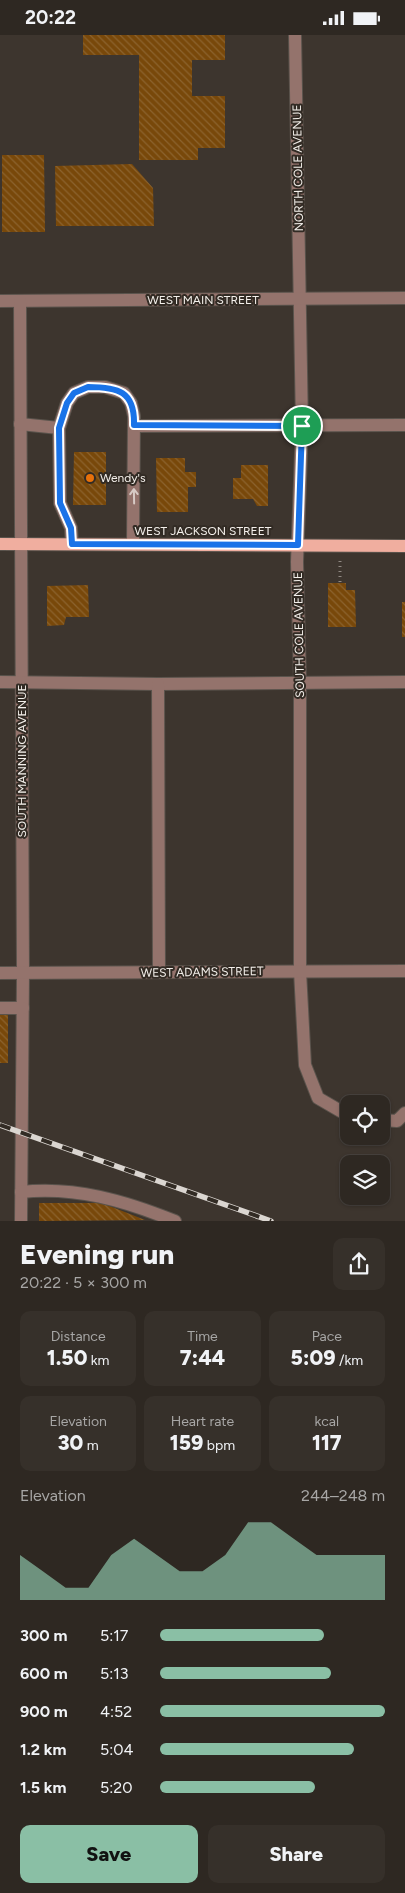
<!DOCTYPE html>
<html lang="en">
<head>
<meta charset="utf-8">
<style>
	:root { --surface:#2e2822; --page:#36302a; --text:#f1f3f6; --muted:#a7a6a5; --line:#494440; --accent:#8abfa5 }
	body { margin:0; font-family:Figtree,sans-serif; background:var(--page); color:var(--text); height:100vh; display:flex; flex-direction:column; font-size:19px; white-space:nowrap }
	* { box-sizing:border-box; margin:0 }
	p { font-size:16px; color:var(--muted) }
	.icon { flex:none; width:28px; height:28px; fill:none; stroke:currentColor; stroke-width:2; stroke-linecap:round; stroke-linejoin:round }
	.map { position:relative; height:1186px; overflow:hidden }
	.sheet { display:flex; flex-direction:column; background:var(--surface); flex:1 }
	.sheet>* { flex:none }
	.controls { position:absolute; left:340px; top:1060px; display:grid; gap:10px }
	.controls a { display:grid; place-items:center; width:50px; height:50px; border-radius:10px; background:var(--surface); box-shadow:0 1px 4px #0004,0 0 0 1px var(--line); font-size:25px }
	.pin { position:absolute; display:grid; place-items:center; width:42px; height:42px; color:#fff; margin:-21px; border:2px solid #fff; border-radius:50%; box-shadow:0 1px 5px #0007 }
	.round { display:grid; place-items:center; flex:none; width:52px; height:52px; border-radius:10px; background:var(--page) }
	.summary { display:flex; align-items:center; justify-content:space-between; height:85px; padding:0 20px }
	h1 { font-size:28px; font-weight:800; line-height:38px }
	.stats { display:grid; grid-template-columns:repeat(3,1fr); gap:8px; height:85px; padding:5px 20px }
	.stats div { display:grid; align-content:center; border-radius:10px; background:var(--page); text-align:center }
	.stats b { font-size:21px; font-weight:800 }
	.stats small { font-size:14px; font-weight:400 }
	.stats p { font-size:14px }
	.chart { height:140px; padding:10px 20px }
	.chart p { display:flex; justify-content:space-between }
	.chart svg { width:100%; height:90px; margin-top:5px; fill:var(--accent); opacity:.7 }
	.primary-button { display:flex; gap:10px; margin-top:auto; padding:10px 20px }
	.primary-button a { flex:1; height:58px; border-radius:10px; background:var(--accent); color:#111; font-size:20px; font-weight:800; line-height:58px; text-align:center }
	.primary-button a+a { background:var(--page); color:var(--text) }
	ul { padding:0 20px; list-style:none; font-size:16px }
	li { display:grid; grid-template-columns:80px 60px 1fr; align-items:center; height:38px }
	li i { height:12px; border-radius:6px; background:var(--accent) }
	.status { display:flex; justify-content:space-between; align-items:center; height:35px; padding:0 25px; background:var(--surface); direction:ltr }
	.status svg { height:14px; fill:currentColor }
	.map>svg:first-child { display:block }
	.building { fill:url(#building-back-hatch) }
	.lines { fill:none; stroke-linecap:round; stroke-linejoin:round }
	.minor-casing { stroke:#5a534c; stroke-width:14 }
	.major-casing { stroke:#5a534c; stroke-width:14 }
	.path { stroke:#918a84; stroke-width:3; stroke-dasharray:1 4; stroke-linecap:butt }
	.minor { stroke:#94736c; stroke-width:12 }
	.major { stroke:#f0ae9f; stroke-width:12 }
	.rail-casing { stroke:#dbd6d1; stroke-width:5.5 }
	.rail { stroke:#322b24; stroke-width:4; stroke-dasharray:11; stroke-linecap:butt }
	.oneway { stroke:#d7cac5 }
	.route-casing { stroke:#fff; stroke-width:10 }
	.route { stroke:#1a73e8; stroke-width:6 }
	.food-dot { fill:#e8710a; stroke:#322b24; stroke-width:2 }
	.labels { text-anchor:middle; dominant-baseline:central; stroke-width:4; stroke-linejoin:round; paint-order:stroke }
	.street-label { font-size:12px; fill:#f4f0eb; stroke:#322b24 }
	.poi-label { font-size:12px; fill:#f4f0eb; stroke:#322b24; text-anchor:start }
</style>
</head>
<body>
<div class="status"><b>20:22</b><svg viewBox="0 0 49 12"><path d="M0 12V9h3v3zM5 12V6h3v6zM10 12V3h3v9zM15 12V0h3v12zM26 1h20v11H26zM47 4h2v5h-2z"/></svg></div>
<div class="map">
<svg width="405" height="1186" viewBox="0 0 405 1186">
	<defs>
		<pattern id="building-back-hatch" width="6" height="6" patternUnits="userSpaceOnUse" patternTransform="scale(1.25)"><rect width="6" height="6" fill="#78480a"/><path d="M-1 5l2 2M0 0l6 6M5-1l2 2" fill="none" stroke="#8c632e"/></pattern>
	</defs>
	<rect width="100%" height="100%" fill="#3d352e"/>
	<!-- building -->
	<g class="building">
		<path d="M83 0H225V25H192V61H225V113H198V125H139V20H83Z"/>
		<path d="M2 120H44L45 197H2Z"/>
		<path d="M132 129 153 153 154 191H56L55 131Z"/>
		<path d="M74 417H106V470H73Z"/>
		<path d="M156 423H185V437H196V452H188V477H157Z"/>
		<path d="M241 430H268V471H257L253 464H233V443H241Z"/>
		<path d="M328 548H346V555H355L356 592H328Z"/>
		<path d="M88 550 89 582H66L64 590 47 591V551Z"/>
		<rect x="402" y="567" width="3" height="35"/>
		<rect x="0" y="980" width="8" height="48"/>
		<path d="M39 1168H102L145 1185 39 1186Z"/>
	</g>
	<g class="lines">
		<defs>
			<g id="minor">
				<path d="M295 0 302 391 297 527 300 647V936L305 1030 318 1063 349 1081"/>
				<path d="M0 266 405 263"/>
				<path d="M20 266 23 938 21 1186"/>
				<path d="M20 389 59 393"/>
				<path d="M134 391 405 390"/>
				<path d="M72 509 71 493 60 468 59 393 67 368 74 358 88 352H105L124 358 131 368 134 381 133 509"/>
				<path d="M0 647 158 649 405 647"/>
				<path d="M158 649 159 937"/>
				<path d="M0 938 405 936"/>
				<path d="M0 973H23"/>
				<path d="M381 1085 397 1086 405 1078"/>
				<path d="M21 1157C75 1151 125 1166 175 1186"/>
			</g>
			<path id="major" d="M0 509 405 511"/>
		</defs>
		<!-- minor casing -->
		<use href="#minor" class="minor-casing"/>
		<!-- major casing -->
		<use href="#major" class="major-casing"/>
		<!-- path -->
		<path class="path" d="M340 526V548"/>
		<!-- minor -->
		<use href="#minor" class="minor"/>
		<!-- major -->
		<use href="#major" class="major"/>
		<defs>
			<path id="rail" d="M0 1090 271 1186"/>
		</defs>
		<!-- rail casing -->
		<use href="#rail" class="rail-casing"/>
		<!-- rail -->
		<use href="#rail" class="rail"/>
	</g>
	<!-- one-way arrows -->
	<defs><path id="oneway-shaft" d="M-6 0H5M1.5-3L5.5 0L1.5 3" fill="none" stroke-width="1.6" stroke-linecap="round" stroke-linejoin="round" transform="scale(1.25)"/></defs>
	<use class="oneway" href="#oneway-shaft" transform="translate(134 461) rotate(-91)"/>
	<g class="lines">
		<defs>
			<path id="route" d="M88 352C118 352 135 356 134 390L302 391 298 510 72 509 71 493 60 468 59 393 67 368 74 358Z"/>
		</defs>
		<!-- route casing -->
		<use href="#route" class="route-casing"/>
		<!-- route -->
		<use href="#route" class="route"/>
	</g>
	<!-- markers -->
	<circle class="food-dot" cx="90" cy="443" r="5"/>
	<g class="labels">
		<!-- street labels -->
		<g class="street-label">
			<text transform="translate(298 133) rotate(-91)">NORTH COLE AVENUE</text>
			<text x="203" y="265">WEST MAIN STREET</text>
			<text x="203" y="496">WEST JACKSON STREET</text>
			<text transform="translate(299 600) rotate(-91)">SOUTH COLE AVENUE</text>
			<text transform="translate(22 726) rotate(-90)">SOUTH MANNING AVENUE</text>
			<text transform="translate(202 937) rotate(-1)">WEST ADAMS STREET</text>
		</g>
		<!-- poi labels -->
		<g class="poi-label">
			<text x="100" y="443">Wendy's</text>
		</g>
	</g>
</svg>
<div class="controls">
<a><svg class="icon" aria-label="locate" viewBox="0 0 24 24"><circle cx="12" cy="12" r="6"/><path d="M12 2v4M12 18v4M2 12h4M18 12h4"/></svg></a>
<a><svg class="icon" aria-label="layers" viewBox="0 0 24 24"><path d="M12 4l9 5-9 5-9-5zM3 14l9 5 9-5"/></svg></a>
</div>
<div class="pin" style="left:302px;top:391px;background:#1e9e55"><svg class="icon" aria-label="arrive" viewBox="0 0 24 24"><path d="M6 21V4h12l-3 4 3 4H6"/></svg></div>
</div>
<section class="sheet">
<div class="summary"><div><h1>Evening run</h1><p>20:22 · 5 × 300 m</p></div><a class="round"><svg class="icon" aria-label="share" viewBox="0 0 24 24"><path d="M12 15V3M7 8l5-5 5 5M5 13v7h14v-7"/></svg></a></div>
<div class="stats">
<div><p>Distance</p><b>1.50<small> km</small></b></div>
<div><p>Time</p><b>7:44</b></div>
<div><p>Pace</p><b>5:09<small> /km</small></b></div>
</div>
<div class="stats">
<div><p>Elevation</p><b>30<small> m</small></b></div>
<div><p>Heart rate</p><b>159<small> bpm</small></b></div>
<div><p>kcal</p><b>117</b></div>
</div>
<div class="chart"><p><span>Elevation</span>244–248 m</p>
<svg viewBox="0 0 160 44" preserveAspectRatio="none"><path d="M0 44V22L10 30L20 38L30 38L40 22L50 14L60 22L70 30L80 30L90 22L100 6L110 6L120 14L130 22L140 22L150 22L160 22V44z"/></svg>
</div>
<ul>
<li><b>300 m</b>5:17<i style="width:73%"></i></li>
<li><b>600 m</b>5:13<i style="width:76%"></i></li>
<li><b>900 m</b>4:52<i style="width:100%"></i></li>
<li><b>1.2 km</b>5:04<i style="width:86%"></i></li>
<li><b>1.5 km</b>5:20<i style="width:69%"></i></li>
</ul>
<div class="primary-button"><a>Save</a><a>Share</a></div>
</section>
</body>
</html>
